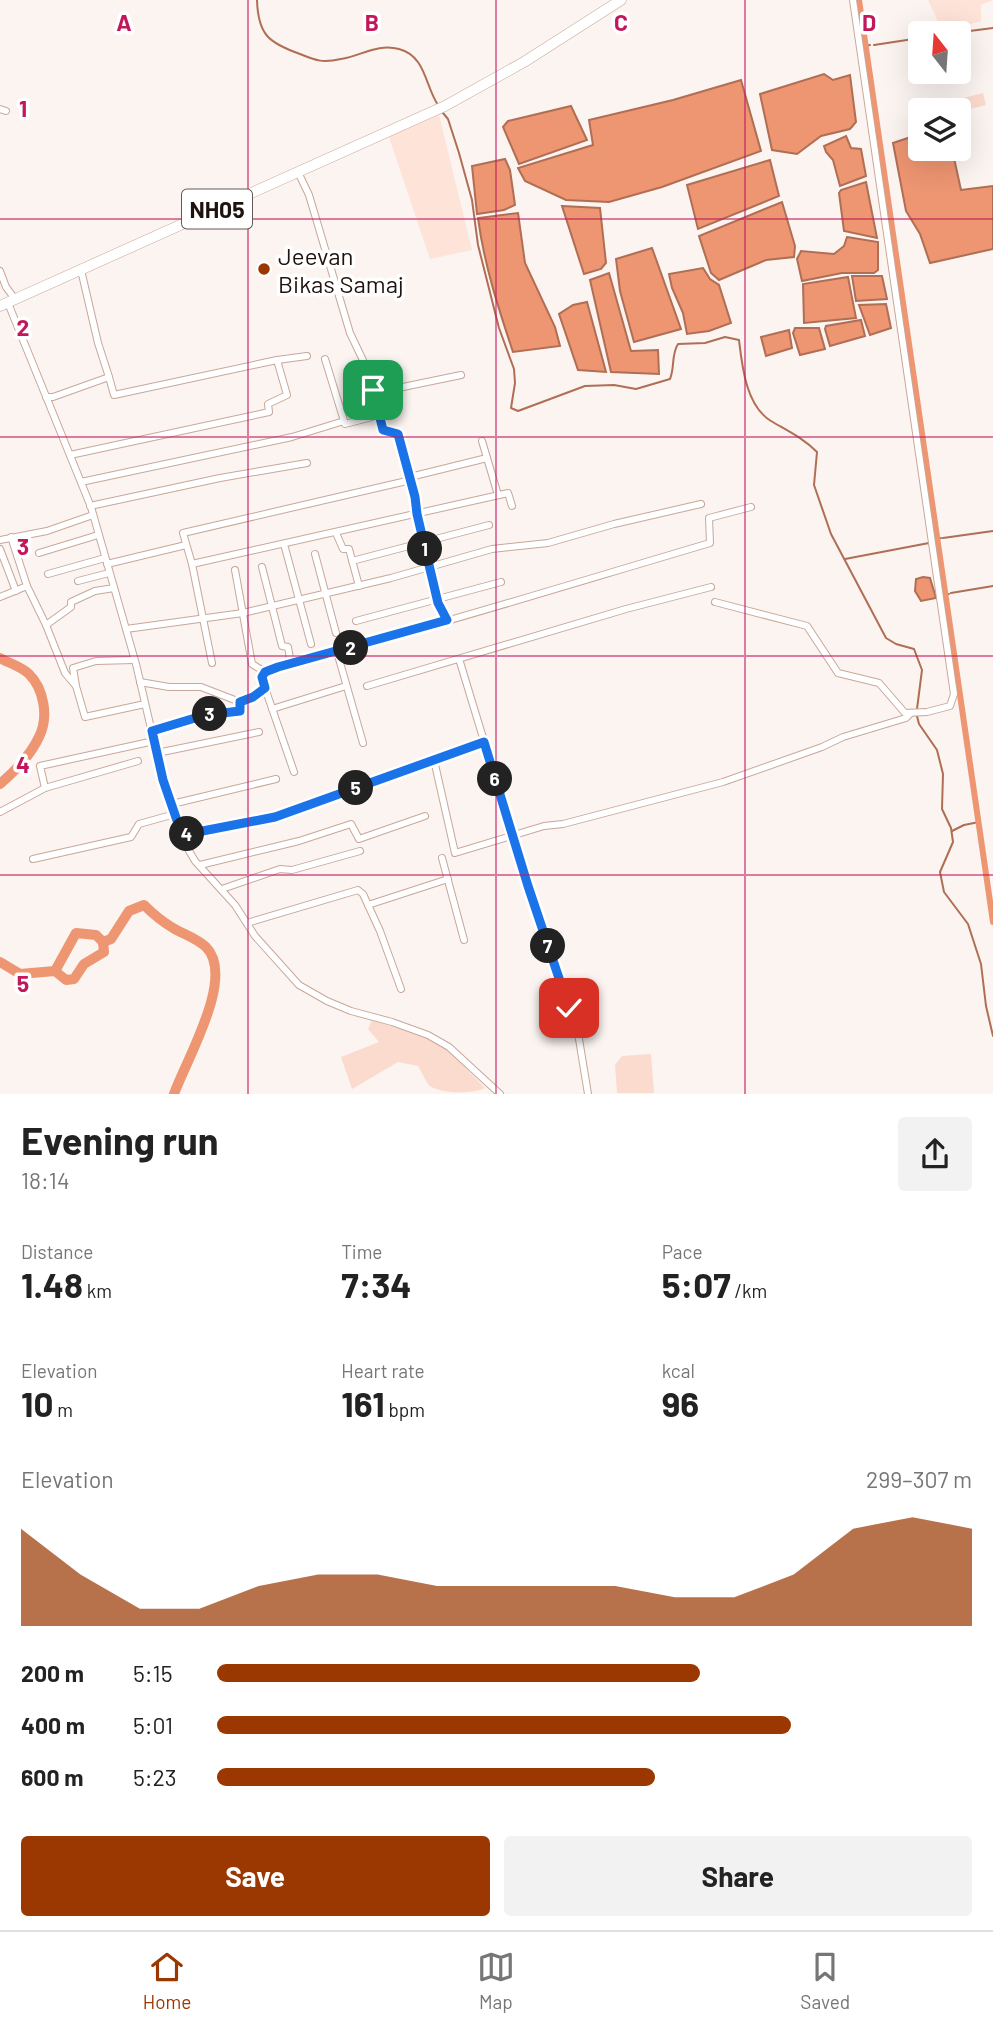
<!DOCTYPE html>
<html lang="en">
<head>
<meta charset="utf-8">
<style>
	:root { --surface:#fff; --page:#f2f2f2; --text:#222; --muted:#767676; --line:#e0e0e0; --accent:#9b3700 }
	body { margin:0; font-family:Barlow,sans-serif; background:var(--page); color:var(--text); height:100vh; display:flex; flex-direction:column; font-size:26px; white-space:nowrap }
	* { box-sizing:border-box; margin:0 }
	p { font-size:23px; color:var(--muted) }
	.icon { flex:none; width:38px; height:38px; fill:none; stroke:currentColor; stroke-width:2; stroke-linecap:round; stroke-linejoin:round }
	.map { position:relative; height:1094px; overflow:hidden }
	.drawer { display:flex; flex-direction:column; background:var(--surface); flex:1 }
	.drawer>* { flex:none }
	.needle { width:46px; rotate:343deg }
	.fabs { position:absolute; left:908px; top:21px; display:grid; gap:14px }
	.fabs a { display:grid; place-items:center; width:63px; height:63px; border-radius:7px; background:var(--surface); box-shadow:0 7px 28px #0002; font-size:35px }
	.pin { position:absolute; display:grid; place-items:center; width:60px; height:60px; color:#fff; margin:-30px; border-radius:14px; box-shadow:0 4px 10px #0006 }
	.km { position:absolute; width:35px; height:35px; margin:-18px; border-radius:50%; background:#222; color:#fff; font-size:19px; line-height:35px; text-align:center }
	.round { display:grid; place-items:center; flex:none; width:74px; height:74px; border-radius:7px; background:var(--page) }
	.overview { display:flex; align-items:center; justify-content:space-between; height:119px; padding:0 21px }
	h1 { font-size:38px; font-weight:700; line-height:52px }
	.stats { display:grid; grid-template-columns:repeat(3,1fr); gap:10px; height:119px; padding:7px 21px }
	.stats div { display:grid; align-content:center }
	.stats b { font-size:35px; font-weight:700 }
	.stats small { font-size:19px; font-weight:400 }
	.stats p { font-size:19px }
	.chart { height:196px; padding:14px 21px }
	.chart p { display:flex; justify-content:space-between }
	.chart svg { width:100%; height:126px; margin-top:7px; fill:var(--accent); opacity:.7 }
	.primary-button { display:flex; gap:14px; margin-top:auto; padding:14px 21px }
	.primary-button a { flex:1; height:80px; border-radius:7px; background:var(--accent); color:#fff; font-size:28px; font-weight:700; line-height:80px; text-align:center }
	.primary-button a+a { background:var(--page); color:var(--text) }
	ul { padding:0 21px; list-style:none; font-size:23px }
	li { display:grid; grid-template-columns:112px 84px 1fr; align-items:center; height:52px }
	li i { height:18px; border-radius:9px; background:var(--accent) }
	.tab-bar { display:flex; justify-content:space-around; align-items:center; height:98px; border-top:2px solid var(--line); background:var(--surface); font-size:19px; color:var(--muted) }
	.tab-bar a { display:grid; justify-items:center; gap:4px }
	.tab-bar .current { color:var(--accent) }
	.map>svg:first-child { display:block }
	.built { fill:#fee3d8 }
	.green { fill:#fbdbce }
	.water { fill:#ee9572; stroke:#b06e54; stroke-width:2 }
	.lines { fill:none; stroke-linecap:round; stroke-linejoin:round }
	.stream { stroke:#b06e54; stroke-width:2 }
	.canal { stroke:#ee9572; stroke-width:6 }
	.river { stroke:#ee9572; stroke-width:10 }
	.minor-casing { stroke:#c9a799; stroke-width:8 }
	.primary-casing { stroke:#c9a799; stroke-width:11 }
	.minor { stroke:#fff; stroke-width:6 }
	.primary { stroke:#fff; stroke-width:10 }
	.route-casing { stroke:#fff; stroke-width:14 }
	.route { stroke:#1a73e8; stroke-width:9 }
	.grid { fill:none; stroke:#c2185b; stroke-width:2; stroke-opacity:0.55 }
	.poi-dot { fill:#9b3700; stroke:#fff; stroke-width:2.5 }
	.labels { text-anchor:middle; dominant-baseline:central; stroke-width:7; stroke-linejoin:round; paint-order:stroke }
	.shield { fill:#fff; stroke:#635a57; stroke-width:2 }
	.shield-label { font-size:23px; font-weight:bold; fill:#20130f }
	.poi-label { font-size:24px; fill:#20130f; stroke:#fff; text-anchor:start }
	.grid-label { font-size:23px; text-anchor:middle; font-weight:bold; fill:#c2185b; stroke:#fff; stroke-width:7; stroke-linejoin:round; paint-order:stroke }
</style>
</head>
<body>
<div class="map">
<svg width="993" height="1094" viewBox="0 0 993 1094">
	<rect width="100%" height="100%" fill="#fbf4f1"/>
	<!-- built -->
	<g class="built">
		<path d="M928 0H993L981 5V21L943 32Z"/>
		<path d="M439 115 472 250 430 259 389 137Z"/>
	</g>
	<!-- green -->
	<g class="green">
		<path d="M983 93 986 105 959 112V110H947L944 103Z"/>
		<path d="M372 1020 428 1038 449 1051 485 1088C473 1094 441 1094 430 1086 425 1081 422 1072 418 1066L398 1062 352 1089 341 1057 379 1042 368 1029Z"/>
		<path d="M651 1054 654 1093H617L615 1065 622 1056Z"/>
	</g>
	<!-- water -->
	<g class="water">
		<path d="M824 74 833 80 850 75 856 122 850 129 821 136 797 154 772 150 760 94Z"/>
		<path d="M741 80 761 151 662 187 609 202 566 200 525 181 518 168 593 145 589 120 673 100Z"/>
		<path d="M571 106 587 140 519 164 503 127 508 121Z"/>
		<path d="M920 134V149H952L961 190 993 186V249L930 263 920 234 906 211 893 143Z"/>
		<path d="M846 136 851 148 861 149 866 176 840 186 833 160 826 152 824 146Z"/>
		<path d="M505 159 510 170 515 205 504 210 477 214 472 166Z"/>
		<path d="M770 160 779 196 698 229 687 185Z"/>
		<path d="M866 182 877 238 844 231 839 193 841 190Z"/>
		<path d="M782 202 795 246 794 257 766 260 719 280 711 273 699 236Z"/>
		<path d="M562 206 600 208 606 263 601 269 584 274Z"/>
		<path d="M518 213 525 263 555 327 560 346 513 352C498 307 484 264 478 218Z"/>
		<path d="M847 237 878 242V270L874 273H842L802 281 797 259 801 251 834 254 844 246Z"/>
		<path d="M652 248 681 329 634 342 620 291 616 259Z"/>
		<path d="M703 268 710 279 719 285 731 323 709 331 687 334 683 313 672 288 669 274Z"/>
		<path d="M609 273 631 351 658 350 659 374 611 372 590 280Z"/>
		<path d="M852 276H882L887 299 856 301Z"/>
		<path d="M848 277 856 318 804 323 803 284Z"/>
		<path d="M587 302 606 372 578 370 559 314 573 305Z"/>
		<path d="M886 304 891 328 870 335 859 305Z"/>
		<path d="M861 320 865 336 830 346 825 329 826 326Z"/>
		<path d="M795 328H819L825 349 800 355 793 333Z"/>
		<path d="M789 330 792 348 766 356 761 337Z"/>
		<path d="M923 577 930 578 936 598 921 601 915 591 916 579Z"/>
	</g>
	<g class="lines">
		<!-- stream -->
		<g class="stream">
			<path d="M257 0C258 35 269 43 300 54 317 61 323 63 341 59 361 56 378 43 399 49 426 56 425 86 438 105"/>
			<path d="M954 33 993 28"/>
			<path d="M874 45 920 38"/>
			<path d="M865 46 870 45"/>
			<path d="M443 113 448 119 459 153 472 200 478 245 499 328 514 369 515 383 511 408 518 411 585 386 614 385 636 389 670 379C675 367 671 355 678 344L705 343 725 337 739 340C742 366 746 406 771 421 788 431 803 438 817 452L814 485 831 534 886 638 896 644 914 649 922 670 917 709"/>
			<path d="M943 538 993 531"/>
			<path d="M937 539 941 538"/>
			<path d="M845 559 929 543"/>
			<path d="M951 593 993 586"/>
			<path d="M945 594H949"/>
			<path d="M917 716 919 724 937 750 943 774 942 809 951 828 953 842 940 872 944 892 968 924 981 964 986 1006 993 1036"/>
			<path d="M952 831 964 825 979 822"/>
		</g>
		<!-- canal -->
		<path class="canal" d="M859 0 993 922"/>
		<!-- river -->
		<g class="river">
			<path d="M0 658C9 663 22 667 29 674 44 689 49 717 39 737 31 754 14 772 0 784"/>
			<path d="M0 962 20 974 55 971 76 933 96 935 103 942 111 939 129 911 144 905C152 913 163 922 173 928 185 935 196 938 206 947 236 977 186 1060 174 1094"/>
			<path d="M55 971 66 980 74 979 84 964 104 952 103 942"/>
		</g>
		<defs>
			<g id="minor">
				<path d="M0 109 6 111"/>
				<path d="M298 172 309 195 350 333 371 377 383 430 398 434 416 497 417 514 438 603 447 620"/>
				<path d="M81 270 98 343 109 377"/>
				<path d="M0 271 6 287 15 299"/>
				<path d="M8 303 91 507 136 664 163 780 185 844 195 861 235 905 255 936 299 985 327 1001 351 1011 392 1022 428 1035 449 1047 500 1094"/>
				<path d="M325 359 345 424 380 415"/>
				<path d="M374 393 461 375"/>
				<path d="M46 397H53L109 377 114 395 277 360 307 356"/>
				<path d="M482 441 498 495"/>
				<path d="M70 455 269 412 268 404 287 395 277 360"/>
				<path d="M410 477 487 458"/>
				<path d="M81 482 292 437 344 421"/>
				<path d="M90 506 220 478 307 463"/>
				<path d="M336 533 343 549H349L359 586"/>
				<path d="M11 537 27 586"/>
				<path d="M0 540 47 531 93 515"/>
				<path d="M284 544 311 644"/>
				<path d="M0 549 16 591"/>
				<path d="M39 553 98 535"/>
				<path d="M315 554 336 633"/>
				<path d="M352 561 489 525"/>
				<path d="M107 564 186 545"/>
				<path d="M192 564 508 493 512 506"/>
				<path d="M262 567 282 646 288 647 291 664"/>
				<path d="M235 570 252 664 265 672"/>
				<path d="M48 574 105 558"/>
				<path d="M78 581 109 573"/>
				<path d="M0 597 27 586 46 625 71 607V602L95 591 114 588"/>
				<path d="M715 602 807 626 838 673 879 683 905 713 927 712 950 706 954 694 853 0"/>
				<path d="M356 621 501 582"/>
				<path d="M46 625 65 673 76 686 73 668 96 661 134 660"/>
				<path d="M126 629 243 613 391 578 492 549 548 543 614 524 701 504"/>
				<path d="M337 652 363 743"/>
				<path d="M460 662 528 886 578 1033 588 1094"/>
				<path d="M212 663 192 564 183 533 411 480"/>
				<path d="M140 682 169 687H201L240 702 253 697 265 688 262 677C269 664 325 655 341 651 465 617 588 579 710 543L709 518 751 507"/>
				<path d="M76 686 85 717 145 704"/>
				<path d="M367 686 626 609 711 587"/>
				<path d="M265 688 294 772"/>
				<path d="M272 709 346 686"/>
				<path d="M152 731 205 715 239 711 240 702"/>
				<path d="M157 753 259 732"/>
				<path d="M434 760 455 853 544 826 563 824 723 782 822 747 843 737 906 718 911 713"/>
				<path d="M45 788 40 766 154 741"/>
				<path d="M172 804 276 779"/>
				<path d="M0 812 45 788 138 761"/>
				<path d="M182 835 275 817 484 742"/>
				<path d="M442 858 464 940"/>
				<path d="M33 859 131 837 139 824 175 814"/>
				<path d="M200 865 299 841 351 824 359 839 425 816"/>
				<path d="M222 889 280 869 292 870 360 851"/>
				<path d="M368 905 448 879"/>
				<path d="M247 923 358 890 363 894 380 931 401 989"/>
			</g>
			<path id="primary" d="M0 306 445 106 524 62 621 0"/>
		</defs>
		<!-- minor casing -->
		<use href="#minor" class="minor-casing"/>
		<!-- primary casing -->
		<use href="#primary" class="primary-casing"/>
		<!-- minor -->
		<use href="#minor" class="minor"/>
		<!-- primary -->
		<use href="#primary" class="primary"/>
	</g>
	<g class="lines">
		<defs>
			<path id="route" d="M373 390 383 430 398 434 415 497 417 514 438 603 447 620 278 667 265 672 262 677 265 688 253 697 240 702V711L205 715 152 731 163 780 182 835 275 817 484 742 528 886 569 1008"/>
		</defs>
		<!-- route casing -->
		<use href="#route" class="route-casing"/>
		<!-- route -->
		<use href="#route" class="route"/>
	</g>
	<!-- grid -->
	<path class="grid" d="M248 0V1094M496 0V1094M745 0V1094M0 219H993M0 437H993M0 656H993M0 875H993"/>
	<!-- markers -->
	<circle class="poi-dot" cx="264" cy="269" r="7"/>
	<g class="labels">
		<!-- shield labels -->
		<rect class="shield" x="182" y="189.5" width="70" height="39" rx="5"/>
		<g class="shield-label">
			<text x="217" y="209">NH05</text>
		</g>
		<!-- poi labels -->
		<g class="poi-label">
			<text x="278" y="255">Jeevan<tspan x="278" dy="28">Bikas Samaj</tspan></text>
		</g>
	</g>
	<g class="grid-label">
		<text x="124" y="31">A</text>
		<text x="372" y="31">B</text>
		<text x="621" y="31">C</text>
		<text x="869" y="31">D</text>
		<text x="23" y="117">1</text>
		<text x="23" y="336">2</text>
		<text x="23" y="555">3</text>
		<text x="23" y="773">4</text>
		<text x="23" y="992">5</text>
	</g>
</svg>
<div class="fabs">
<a><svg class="needle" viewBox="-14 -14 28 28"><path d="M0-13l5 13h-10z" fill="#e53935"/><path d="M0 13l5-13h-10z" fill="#767676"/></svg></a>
<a><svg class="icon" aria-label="layers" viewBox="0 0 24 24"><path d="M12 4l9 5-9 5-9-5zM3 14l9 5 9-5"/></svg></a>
</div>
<div class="pin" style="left:373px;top:390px;background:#1e9e55"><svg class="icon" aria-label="arrive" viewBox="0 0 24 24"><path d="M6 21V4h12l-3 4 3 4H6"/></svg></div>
<div class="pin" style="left:569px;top:1008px;background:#d93025"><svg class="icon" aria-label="check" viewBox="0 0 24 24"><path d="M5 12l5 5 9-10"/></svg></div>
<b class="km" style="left:425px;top:549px">1</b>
<b class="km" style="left:351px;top:648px">2</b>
<b class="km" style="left:210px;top:714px">3</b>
<b class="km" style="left:187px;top:834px">4</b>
<b class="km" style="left:356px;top:788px">5</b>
<b class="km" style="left:495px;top:779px">6</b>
<b class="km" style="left:548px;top:946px">7</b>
</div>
<section class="drawer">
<div class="overview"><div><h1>Evening run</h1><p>18:14</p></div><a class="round"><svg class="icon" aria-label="share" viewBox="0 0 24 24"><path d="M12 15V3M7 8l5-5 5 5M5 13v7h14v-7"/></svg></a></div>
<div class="stats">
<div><p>Distance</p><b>1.48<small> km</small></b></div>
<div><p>Time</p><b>7:34</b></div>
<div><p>Pace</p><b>5:07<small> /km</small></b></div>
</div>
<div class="stats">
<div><p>Elevation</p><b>10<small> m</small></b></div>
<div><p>Heart rate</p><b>161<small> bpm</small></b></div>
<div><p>kcal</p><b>96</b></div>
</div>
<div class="chart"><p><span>Elevation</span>299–307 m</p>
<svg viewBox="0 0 160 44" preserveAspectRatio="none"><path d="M0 44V10L10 26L20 38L30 38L40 30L50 26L60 26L70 30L80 30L90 30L100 30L110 34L120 34L130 26L140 10L150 6L160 10V44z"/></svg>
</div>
<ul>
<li><b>200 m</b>5:15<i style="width:64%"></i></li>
<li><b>400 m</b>5:01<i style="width:76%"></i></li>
<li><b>600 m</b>5:23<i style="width:58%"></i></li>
</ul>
<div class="primary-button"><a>Save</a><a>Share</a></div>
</section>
<nav class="tab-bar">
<a class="current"><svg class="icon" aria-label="home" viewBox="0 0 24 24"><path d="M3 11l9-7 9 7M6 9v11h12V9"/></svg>Home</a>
<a><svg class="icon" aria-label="map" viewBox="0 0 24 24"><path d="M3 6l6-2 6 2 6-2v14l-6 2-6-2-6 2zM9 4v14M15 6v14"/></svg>Map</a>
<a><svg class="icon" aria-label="saved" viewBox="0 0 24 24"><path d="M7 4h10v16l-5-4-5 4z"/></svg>Saved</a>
</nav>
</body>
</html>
